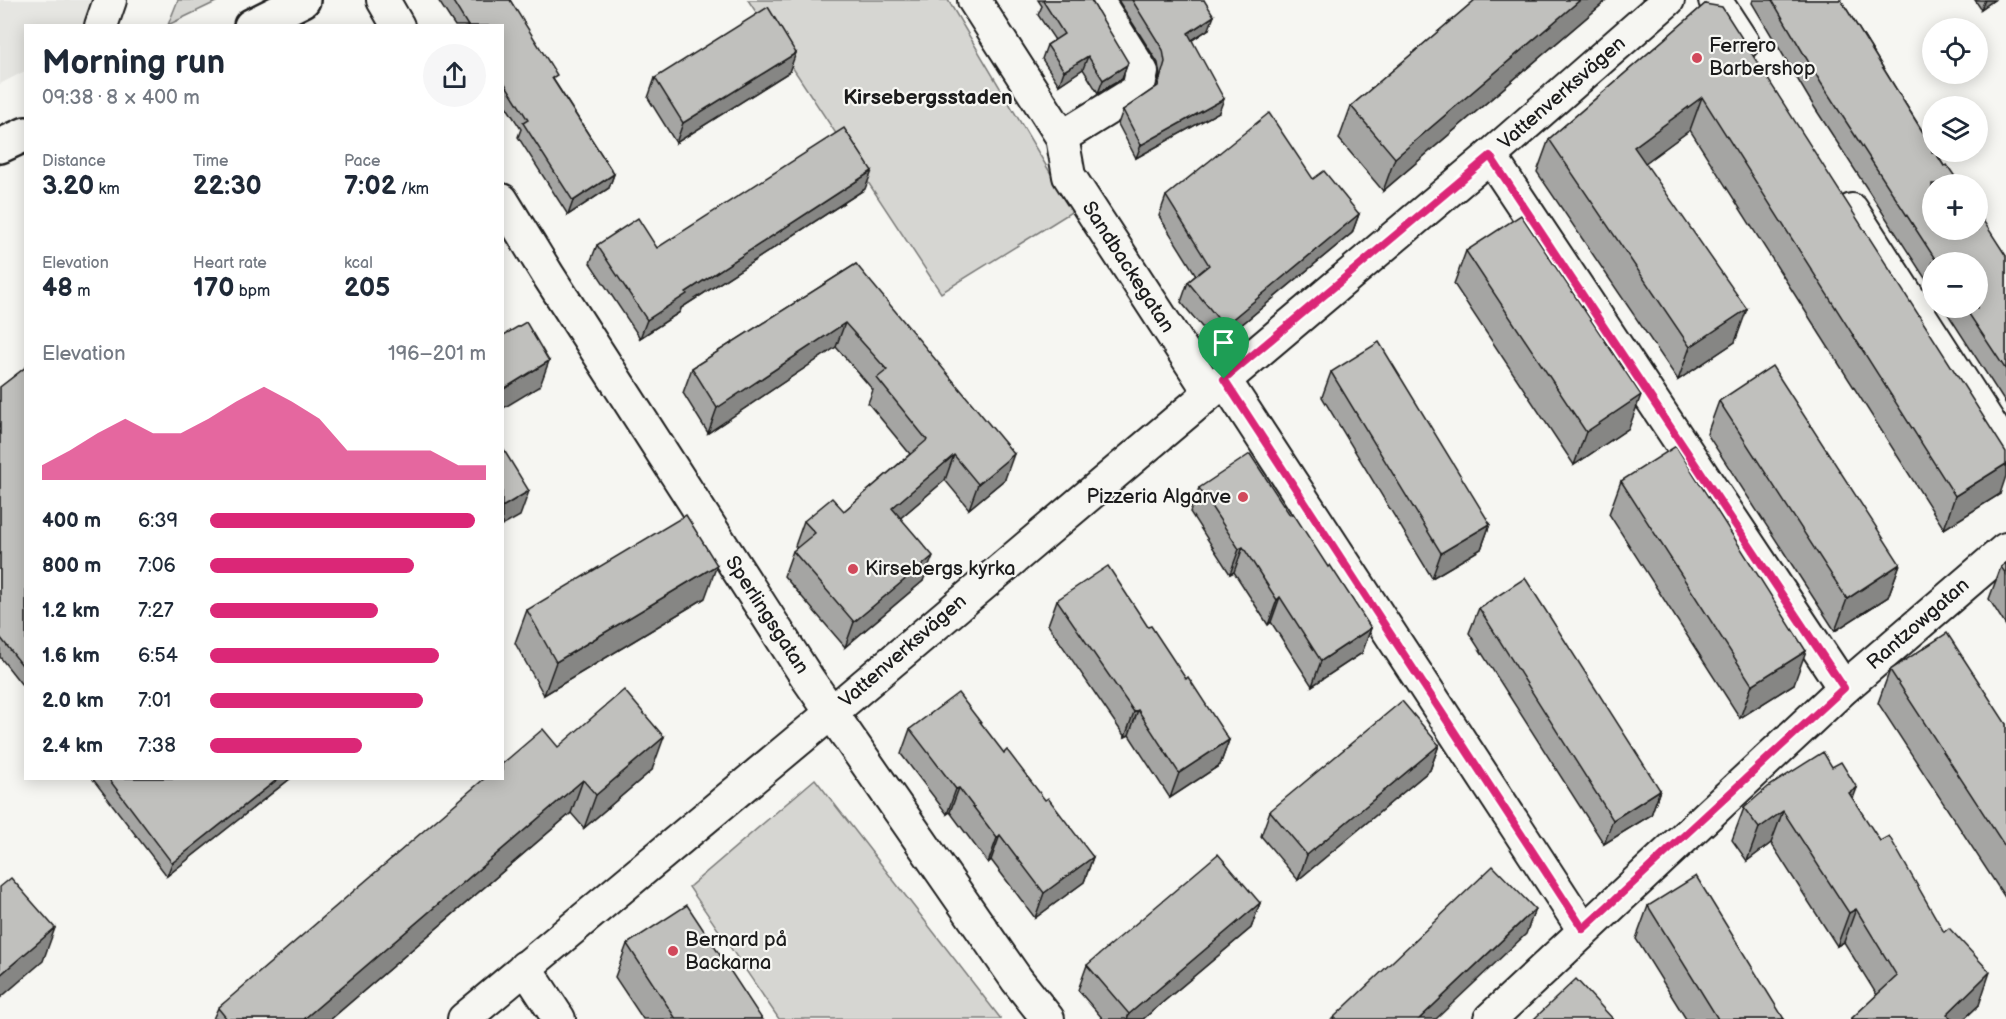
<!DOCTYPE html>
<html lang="en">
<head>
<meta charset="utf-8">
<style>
	:root { --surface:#fff; --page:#f6f6f7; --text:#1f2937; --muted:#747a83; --accent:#db2777 }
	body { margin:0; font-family:"Balsamiq Sans",sans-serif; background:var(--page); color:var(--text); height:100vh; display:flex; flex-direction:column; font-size:22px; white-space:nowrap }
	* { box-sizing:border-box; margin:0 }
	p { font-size:20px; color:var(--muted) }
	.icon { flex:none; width:33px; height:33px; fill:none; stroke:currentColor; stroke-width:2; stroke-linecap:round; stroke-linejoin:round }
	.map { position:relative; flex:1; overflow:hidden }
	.drawer { position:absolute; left:24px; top:24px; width:480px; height:756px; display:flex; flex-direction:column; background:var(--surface); border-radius:0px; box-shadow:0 3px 15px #0003 }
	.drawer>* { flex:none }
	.buttons { position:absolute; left:1922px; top:18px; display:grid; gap:12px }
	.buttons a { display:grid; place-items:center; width:66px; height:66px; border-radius:50%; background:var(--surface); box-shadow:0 3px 15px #0003; font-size:30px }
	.pin { position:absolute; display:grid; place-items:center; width:51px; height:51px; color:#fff; margin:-62px -26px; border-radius:50% 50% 50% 0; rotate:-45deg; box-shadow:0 0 6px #0007 }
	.pin .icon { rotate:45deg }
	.round { display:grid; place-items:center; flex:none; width:63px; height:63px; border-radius:32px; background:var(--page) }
	.headline { display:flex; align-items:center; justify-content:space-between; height:102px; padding:0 18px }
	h1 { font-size:33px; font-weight:700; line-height:45px }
	.figures { display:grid; grid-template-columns:repeat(3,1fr); gap:9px; height:102px; padding:6px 18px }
	.figures div { display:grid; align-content:center }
	.figures b { font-size:26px; font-weight:700 }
	.figures small { font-size:16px; font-weight:400 }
	.figures p { font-size:16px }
	.chart { height:168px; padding:12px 18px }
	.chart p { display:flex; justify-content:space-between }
	.chart svg { width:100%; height:108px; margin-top:6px; fill:var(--accent); opacity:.7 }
	ul { padding:0 18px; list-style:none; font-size:20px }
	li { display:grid; grid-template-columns:96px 72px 1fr; align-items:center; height:45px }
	li i { height:15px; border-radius:8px; background:var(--accent) }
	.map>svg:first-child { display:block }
	.built { fill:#e6e6e2 }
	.green { fill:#d6d6d2; stroke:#797977; stroke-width:1.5 }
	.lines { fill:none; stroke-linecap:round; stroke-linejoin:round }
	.street-casing { stroke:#1c1c1c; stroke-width:36 }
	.secondary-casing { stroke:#1c1c1c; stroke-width:38 }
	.street { stroke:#f6f6f2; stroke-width:32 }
	.secondary { stroke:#f6f6f2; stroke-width:33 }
	.wall { fill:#a5a5a3; stroke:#1c1c1c; stroke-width:1.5 }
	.shaded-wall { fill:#868684; stroke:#1c1c1c; stroke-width:1.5 }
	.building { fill:#c0c0bd; stroke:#1c1c1c; stroke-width:1.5 }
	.route-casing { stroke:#fff; stroke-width:12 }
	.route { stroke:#db2777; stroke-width:8 }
	.poi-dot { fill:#d1495b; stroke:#f6f6f2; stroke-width:2 }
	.labels { text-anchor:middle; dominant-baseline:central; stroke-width:4.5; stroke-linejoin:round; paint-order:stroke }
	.poi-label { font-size:20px; fill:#1c1c1c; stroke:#f6f6f2; text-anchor:start }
	.street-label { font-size:20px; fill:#1c1c1c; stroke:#f6f6f2 }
	.neighbourhood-label { font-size:21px; font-weight:bold; fill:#1c1c1c; stroke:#f6f6f2 }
</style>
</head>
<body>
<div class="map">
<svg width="2006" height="1019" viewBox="0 0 2006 1019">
	<rect width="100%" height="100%" fill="#f6f6f2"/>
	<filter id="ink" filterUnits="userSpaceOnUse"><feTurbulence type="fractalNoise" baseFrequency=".0167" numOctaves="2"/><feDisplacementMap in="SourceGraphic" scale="12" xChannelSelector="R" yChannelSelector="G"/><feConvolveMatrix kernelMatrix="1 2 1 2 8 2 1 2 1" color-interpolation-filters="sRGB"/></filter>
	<g filter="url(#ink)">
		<!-- built -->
		<path class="built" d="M0 0H125L116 25 26 26 25 71 0 84Z"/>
		<!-- green -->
		<g class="green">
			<path d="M178 0H220L168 25Z"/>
			<path d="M748 0H948L1073 211 941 293Z"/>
			<path d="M815 779 1001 1019H779L689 887Z"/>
		</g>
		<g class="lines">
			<defs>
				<g id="street">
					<path d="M383 0 398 26"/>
					<path d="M974 0 1062 137 1069 176 1209 391"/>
					<path d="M1715 0 1743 43"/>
					<path d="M101 26 110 0"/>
					<path d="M1062 137 1138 90 1142 72 1097 0"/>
					<path d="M1490 156 1844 688"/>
					<path d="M502 200 548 275 808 679 1017 980 1048 1019"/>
					<path d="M1852 210 2006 449"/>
					<path d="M1224 379 1583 929"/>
					<path d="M525 967 559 1019"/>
					<path d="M464 1019 831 713 1490 156 1668 0"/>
					<path d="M1490 1019 1844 688 2006 549"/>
				</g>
				<g id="secondary">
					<path d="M251 26 303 0"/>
					<path d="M0 146 26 134"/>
				</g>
			</defs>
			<!-- street casing -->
			<use href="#street" class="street-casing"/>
			<!-- secondary casing -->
			<use href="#secondary" class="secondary-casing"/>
			<!-- street -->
			<use href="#street" class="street"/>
			<!-- secondary -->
			<use href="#secondary" class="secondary"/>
		</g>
		<!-- wall -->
		<g class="wall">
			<path d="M438 0H510L555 82 614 174 609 188 568 215 518 137 521 129 502 100V26H455Z"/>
			<path d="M1038 0H1091L1127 65 1122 79 1098 93 1083 69 1059 85 1042 59 1047 45 1055 40 1038 15 1042 6Z"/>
			<path d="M1118 0H1204L1209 29 1192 40 1219 112 1136 158 1118 124 1123 110 1156 87 1160 76 1158 63Z"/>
			<path d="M1475 0H1607L1383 191 1339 139 1351 106Z"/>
			<path d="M1753 0H1841L1944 166 2006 256V404L1944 308H1977V262H1932V289L1813 105 1752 3Z"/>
			<path d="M1975 0H1994L1981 9Z"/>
			<path d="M1705 4 2000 494 1944 529 1690 130 1645 163 1735 342 1678 380 1537 172 1549 139Z"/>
			<path d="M789 72 676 143 648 98 655 78Z"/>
			<path d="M1313 179 1359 214 1352 233 1217 345 1181 302 1188 282 1196 275 1159 216 1166 196Z"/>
			<path d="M865 189 681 308 680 312 640 338 590 263 597 245 657 248Z"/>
			<path d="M1466 251 1629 428 1574 465 1454 284Z"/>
			<path d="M856 264 1005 479 969 509 945 480 900 518 923 581 845 647 784 576 793 551 797 548 795 546 804 521 844 511 910 454 868 403 873 390 836 347 708 433 683 393 692 368Z"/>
			<path d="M26 367V690L0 657V387Z"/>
			<path d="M1331 372 1490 524 1481 549 1432 578 1322 397Z"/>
			<path d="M1719 401 1900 564 1888 597 1835 631 1707 434Z"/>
			<path d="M1621 481 1794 684 1740 718 1609 514Z"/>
			<path d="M1199 488 1290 515 1371 628 1362 653 1312 686 1271 622 1268 625 1234 572 1230 574 1190 512Z"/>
			<path d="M2006 563V626L1989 599 2001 567Z"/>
			<path d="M705 598 544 695 515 643 527 610Z"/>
			<path d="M1057 600 1148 627 1229 740 1220 765 1170 798 1129 735 1125 737 1048 625Z"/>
			<path d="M1479 608 1660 790 1651 815 1604 844 1469 633Z"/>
			<path d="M1890 670 2006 724V899L1878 703Z"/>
			<path d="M910 729 1004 753 1093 857 1084 882 1035 918 991 860 988 863 950 812 947 814 901 754Z"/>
			<path d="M1439 745 1430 770 1298 880 1261 836 1270 811Z"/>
			<path d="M558 747 652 770 584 828 571 813 331 1019H213L218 1008Z"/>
			<path d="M92 778H291L167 876Z"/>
			<path d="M1852 799 1979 1005 1964 1019H1851L1877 995 1844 942 1837 946 1771 843 1747 861 1732 840 1744 808Z"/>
			<path d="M1260 903 1251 928 1143 1019H1103L1078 990 1087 965Z"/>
			<path d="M1648 906 1784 1019H1686L1636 939Z"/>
			<path d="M627 944 762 1019H643L615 977Z"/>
		</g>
		<!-- shaded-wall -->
		<g class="shaded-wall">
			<path d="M1580 0H1607L1383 191 1395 158Z"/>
			<path d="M1985 0H1994L1981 9Z"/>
			<path d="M1214 16 1209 29 1183 46 1188 33Z"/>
			<path d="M796 53 789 72 676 143 683 123Z"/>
			<path d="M1088 56 1083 69 1059 85 1064 71Z"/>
			<path d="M1127 65 1122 79 1098 93 1103 80Z"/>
			<path d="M1702 97 1690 130 1622 180 1634 147Z"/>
			<path d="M1224 99 1219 112 1136 158 1141 145Z"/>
			<path d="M872 171 865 189 681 308 680 312 640 338 647 320 686 292Z"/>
			<path d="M614 174 609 188 568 215 573 201Z"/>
			<path d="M1359 214 1352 233 1217 345 1224 326Z"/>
			<path d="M1747 309 1735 342 1678 380 1690 347Z"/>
			<path d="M845 323 836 347 708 433 717 408Z"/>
			<path d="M549 361 540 386 502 409V390Z"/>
			<path d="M1641 395 1629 428 1574 465 1586 432Z"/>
			<path d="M1014 454 1005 479 969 509 978 484Z"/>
			<path d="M954 455 945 480 883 533 892 508Z"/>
			<path d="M2006 464V476L2000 494 1944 529 1955 496Z"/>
			<path d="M529 491 520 516 502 526V507Z"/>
			<path d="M1490 524 1481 549 1432 578 1441 553Z"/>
			<path d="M1243 547 1234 572 1230 574 1239 549Z"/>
			<path d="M933 556 923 581 845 647 854 622Z"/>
			<path d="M1900 564 1888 597 1835 631 1847 599Z"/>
			<path d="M717 565 705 598 544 695 556 662Z"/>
			<path d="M1280 597 1271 622 1268 625 1277 600Z"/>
			<path d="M1371 628 1362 653 1312 686 1321 661Z"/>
			<path d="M1806 651 1794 684 1740 718 1752 685Z"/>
			<path d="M1138 710 1129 735 1125 737 1134 712Z"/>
			<path d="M664 737 652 770 584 828 596 795Z"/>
			<path d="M1229 740 1220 765 1170 798 1179 773Z"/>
			<path d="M1439 745 1430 770 1298 880 1307 855Z"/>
			<path d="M279 778H291L167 876 172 863Z"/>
			<path d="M583 780 571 813 331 1019H304Z"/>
			<path d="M959 788 950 812 947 814 956 789Z"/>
			<path d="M1857 788 1845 820 1849 793Z"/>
			<path d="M1660 790 1651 815 1604 844 1613 820Z"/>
			<path d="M1783 811 1771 843 1747 861 1759 828Z"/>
			<path d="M1000 835 991 860 988 863 997 838Z"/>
			<path d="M1093 857 1084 882 1035 918 1044 893Z"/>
			<path d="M1260 903 1251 928 1143 1019H1127L1129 1014Z"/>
			<path d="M1535 909 1526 934 1436 1019H1419Z"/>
			<path d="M1856 909 1844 942 1837 946 1849 913Z"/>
			<path d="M55 928 43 961 0 998V975Z"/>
			<path d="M1990 972 1979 1005 1964 1019H1945L1947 1014Z"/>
		</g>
		<!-- building -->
		<g class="building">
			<path d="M452 0H510L557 75 552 78 614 174 573 201 523 123 528 120 502 79V26H468Z"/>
			<path d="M1045 0H1091L1128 62 1127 65 1103 80 1088 56 1064 71 1047 45 1064 34 1043 1Z"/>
			<path d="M1132 0H1204L1214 16 1188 33 1224 99 1141 145 1123 110 1158 86 1165 62 1163 50Z"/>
			<path d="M1475 0H1580L1395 158 1351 106Z"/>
			<path d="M1772 0H1841L1932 147V152H1935L1944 166 1947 165 1960 184H1932V230H1977V211L2006 256V370L1965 308H1977V262H1937L1821 83Z"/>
			<path d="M1705 4 1722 7 2006 452V464L1955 496 1702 97 1634 147 1747 309 1690 347 1549 139Z"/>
			<path d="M768 7 796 53 683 123 655 78Z"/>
			<path d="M1269 113 1313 179 1324 171 1359 214 1224 326 1188 282 1209 265 1166 196Z"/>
			<path d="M844 128 872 171 686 292 687 294 647 320 597 245 638 218 657 248Z"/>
			<path d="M1521 215 1641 395 1586 432 1466 251Z"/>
			<path d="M856 264 1014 454 978 484 954 455 892 508 933 556 854 622 793 551 815 533 804 521 832 498 844 511 927 440 877 378 887 370 845 323 717 408 692 368Z"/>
			<path d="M526 322 549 361 502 390V336Z"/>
			<path d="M1379 342 1490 524 1441 553 1331 372Z"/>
			<path d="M1772 366 1900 564 1847 599 1719 401Z"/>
			<path d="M26 367V670L0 637V387Z"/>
			<path d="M1676 446 1806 651 1752 685 1621 481Z"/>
			<path d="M502 447 529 491 502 507Z"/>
			<path d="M1250 454 1290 515 1293 513 1328 567 1330 565 1371 628 1321 661 1280 597 1277 600 1243 547 1239 549 1199 488Z"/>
			<path d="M686 515 717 565 556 662 527 610Z"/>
			<path d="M2006 563V574L2001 567Z"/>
			<path d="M1108 566 1148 627 1151 626 1186 679 1188 677 1229 740 1179 773 1138 710 1134 712 1057 600Z"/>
			<path d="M1525 578 1660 790 1613 820 1479 608Z"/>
			<path d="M1947 633 2006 724V848L1890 670Z"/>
			<path d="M624 690 664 737 596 795 583 780 304 1019H227L218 1008 485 778H502V764L543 729 558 747Z"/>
			<path d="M958 693 1004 753 1007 750 1045 800 1048 798 1093 857 1044 893 1000 835 997 838 959 788 956 789 910 729Z"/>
			<path d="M1402 701 1439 745 1307 855 1270 811Z"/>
			<path d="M1823 752 1832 767 1841 762 1857 788 1849 793 1880 841 1889 836 1944 932 1949 928 1990 972 1947 1014 1950 1018 1949 1019H1851L1897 976 1856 909 1849 913 1783 811 1759 828 1744 808 1768 787Z"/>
			<path d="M108 778H279L172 863Z"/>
			<path d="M1218 854 1260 903 1129 1014 1087 965Z"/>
			<path d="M1493 866 1535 909 1419 1019H1332Z"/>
			<path d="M1696 876 1784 1019H1718L1648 906Z"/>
			<path d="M11 878 55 928 0 975V887Z"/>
			<path d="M687 905 762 1019H676L627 944Z"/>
			<path d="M1576 979 1613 1019H1534Z"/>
		</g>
	</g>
	<g class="lines" filter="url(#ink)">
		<defs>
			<path id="route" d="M1490 156 1844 688 1583 929 1224 379Z"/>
		</defs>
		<!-- route casing -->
		<use href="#route" class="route-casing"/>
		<!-- route -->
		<use href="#route" class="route"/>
	</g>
	<!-- markers -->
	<g class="poi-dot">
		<circle cx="1697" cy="58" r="6"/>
		<circle cx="1243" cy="497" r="6"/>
		<circle cx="853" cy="569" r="6"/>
		<circle cx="673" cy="951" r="6"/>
	</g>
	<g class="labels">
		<!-- poi labels -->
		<g class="poi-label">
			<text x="1709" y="46">Ferrero<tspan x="1709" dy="23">Barbershop</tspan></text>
			<text x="1231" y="497" text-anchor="end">Pizzeria Algarve</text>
			<text x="865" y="569">Kirsebergs kyrka</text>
			<text x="685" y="940">Bernard på<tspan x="685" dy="23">Backarna</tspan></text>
		</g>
		<!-- street labels -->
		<g class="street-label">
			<text transform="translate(1562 93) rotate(-41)">Vattenverksvägen</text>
			<text transform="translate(1128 267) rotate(57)">Sandbackegatan</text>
			<text transform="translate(767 615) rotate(57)">Sperlingsgatan</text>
			<text transform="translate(1918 624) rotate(-41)">Rantzowgatan</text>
			<text transform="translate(903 651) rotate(-41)">Vattenverksvägen</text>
		</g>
		<!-- neighbourhood labels -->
		<g class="neighbourhood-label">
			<text x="928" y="97">Kirsebergsstaden</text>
		</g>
	</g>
</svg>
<div class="buttons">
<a><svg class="icon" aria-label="locate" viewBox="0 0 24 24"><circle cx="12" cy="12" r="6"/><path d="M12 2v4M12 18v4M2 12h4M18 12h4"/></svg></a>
<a><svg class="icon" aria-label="layers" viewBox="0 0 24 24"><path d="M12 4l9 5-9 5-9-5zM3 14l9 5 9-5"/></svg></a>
<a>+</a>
<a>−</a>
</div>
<div class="pin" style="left:1224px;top:379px;background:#1e9e55"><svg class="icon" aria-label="arrive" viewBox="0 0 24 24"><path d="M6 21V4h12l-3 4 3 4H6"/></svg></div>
<section class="drawer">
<div class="headline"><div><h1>Morning run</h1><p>09:38 · 8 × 400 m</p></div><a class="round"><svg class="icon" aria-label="share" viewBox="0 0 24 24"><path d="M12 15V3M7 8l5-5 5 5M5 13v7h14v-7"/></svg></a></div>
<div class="figures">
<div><p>Distance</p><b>3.20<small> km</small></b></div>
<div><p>Time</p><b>22:30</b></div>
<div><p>Pace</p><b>7:02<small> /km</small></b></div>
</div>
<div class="figures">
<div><p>Elevation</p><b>48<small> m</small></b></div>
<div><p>Heart rate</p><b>170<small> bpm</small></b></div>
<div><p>kcal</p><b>205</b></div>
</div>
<div class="chart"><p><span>Elevation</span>196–201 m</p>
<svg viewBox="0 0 160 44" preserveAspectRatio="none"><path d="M0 44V38L10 32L20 25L30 19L40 25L50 25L60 19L70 12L80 6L90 12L100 19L110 32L120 32L130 32L140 32L150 38L160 38V44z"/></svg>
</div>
<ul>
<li><b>400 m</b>6:39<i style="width:96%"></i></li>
<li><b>800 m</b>7:06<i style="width:74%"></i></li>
<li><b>1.2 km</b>7:27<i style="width:61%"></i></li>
<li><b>1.6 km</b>6:54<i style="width:83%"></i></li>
<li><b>2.0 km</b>7:01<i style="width:77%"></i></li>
<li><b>2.4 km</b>7:38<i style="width:55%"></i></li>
</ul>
</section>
</div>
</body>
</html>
